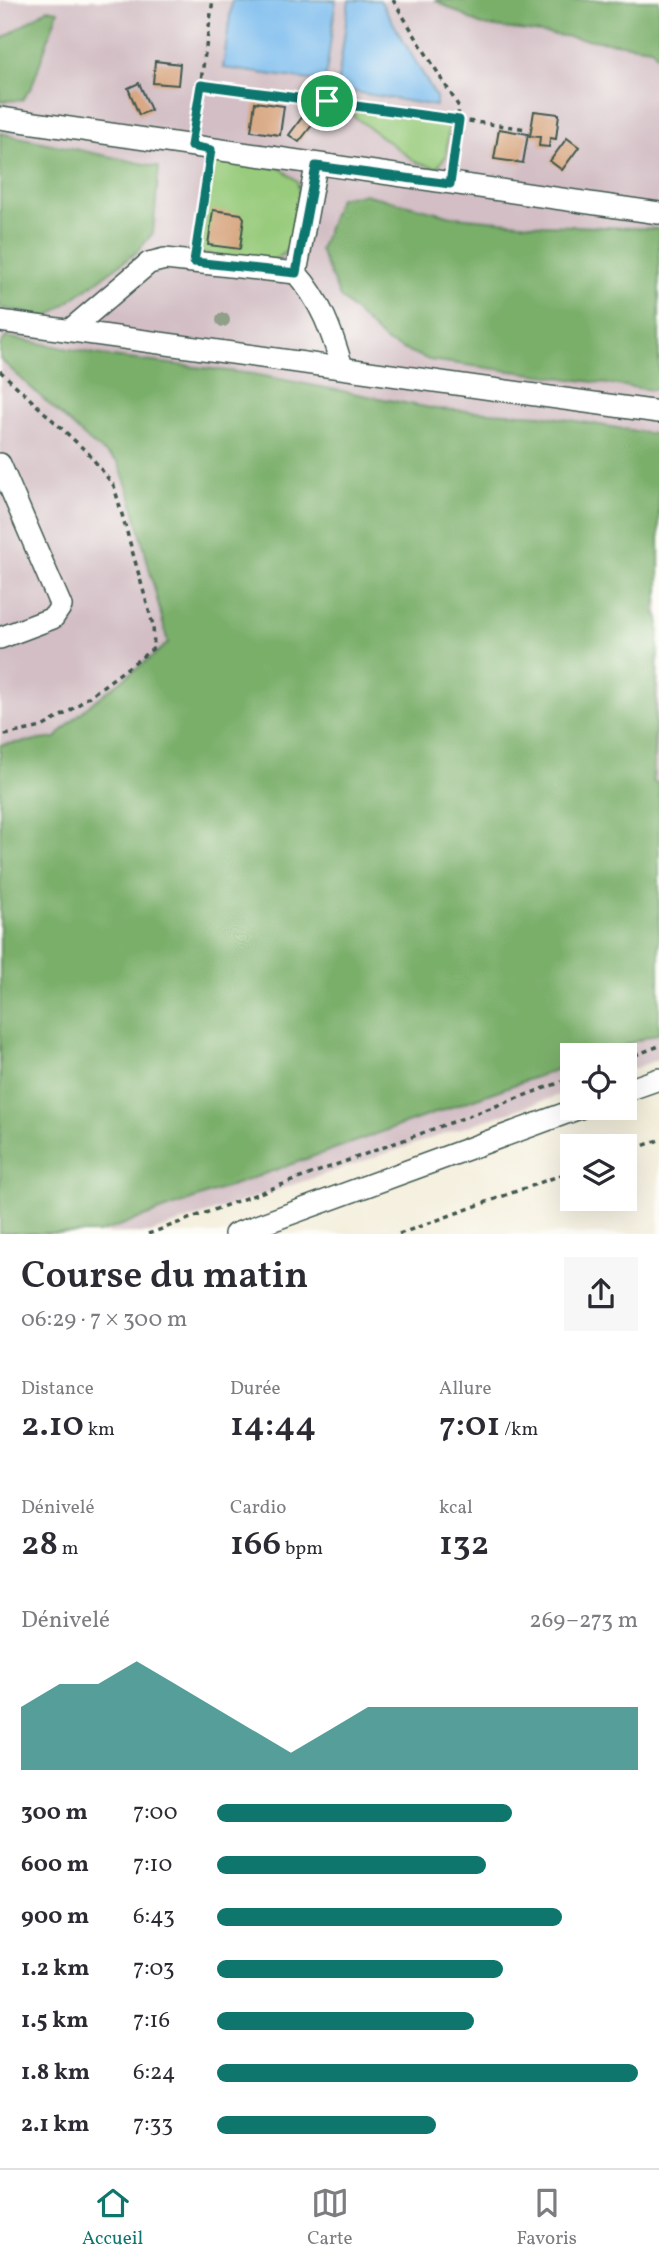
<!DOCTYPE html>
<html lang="fr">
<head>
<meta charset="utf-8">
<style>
	:root { --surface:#fff; --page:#f7f7f7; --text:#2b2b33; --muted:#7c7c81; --line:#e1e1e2; --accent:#0f766e }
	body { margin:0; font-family:Vollkorn,serif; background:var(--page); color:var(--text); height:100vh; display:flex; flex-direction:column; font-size:26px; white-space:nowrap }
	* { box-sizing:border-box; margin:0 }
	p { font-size:23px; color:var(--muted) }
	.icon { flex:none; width:38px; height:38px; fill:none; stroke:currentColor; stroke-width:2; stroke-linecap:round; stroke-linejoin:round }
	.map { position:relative; height:1234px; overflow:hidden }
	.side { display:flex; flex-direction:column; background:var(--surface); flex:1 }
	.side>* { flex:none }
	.tools { position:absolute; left:560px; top:1043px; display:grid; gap:14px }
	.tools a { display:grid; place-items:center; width:77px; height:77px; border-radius:0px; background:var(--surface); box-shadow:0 7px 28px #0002; font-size:35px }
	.pin { position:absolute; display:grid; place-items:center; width:60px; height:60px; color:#fff; margin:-30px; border:4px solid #fff; border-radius:50%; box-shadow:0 2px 7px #0007 }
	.round { display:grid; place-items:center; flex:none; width:74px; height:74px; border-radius:0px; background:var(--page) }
	.summary { display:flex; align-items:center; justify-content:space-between; height:119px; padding:0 21px }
	h1 { font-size:38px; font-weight:600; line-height:52px }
	.stats { display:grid; grid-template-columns:repeat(3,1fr); gap:10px; height:119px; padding:7px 21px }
	.stats div { display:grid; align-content:center }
	.stats b { font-size:35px; font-weight:600 }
	.stats small { font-size:19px; font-weight:400 }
	.stats p { font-size:19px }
	.chart { height:196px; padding:14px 21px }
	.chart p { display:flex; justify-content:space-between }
	.chart svg { width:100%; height:126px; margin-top:7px; fill:var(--accent); opacity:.7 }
	ul { padding:0 21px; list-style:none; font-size:23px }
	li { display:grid; grid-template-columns:112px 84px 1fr; align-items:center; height:52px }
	li i { height:18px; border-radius:9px; background:var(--accent) }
	.tab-bar { display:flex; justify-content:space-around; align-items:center; height:98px; border-top:2px solid var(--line); background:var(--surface); font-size:19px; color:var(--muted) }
	.tab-bar a { display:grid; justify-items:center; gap:4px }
	.tab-bar .current { color:var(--accent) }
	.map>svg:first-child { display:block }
	.industrial { fill:#d2bec4 }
	.green { fill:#98cb7b; stroke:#5c8458; stroke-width:2 }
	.forest { fill:#7aaf6b; stroke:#4c7650; stroke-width:2 }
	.water { fill:#79bbee; stroke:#4c7c91; stroke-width:2 }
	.building { fill:#d7a57f }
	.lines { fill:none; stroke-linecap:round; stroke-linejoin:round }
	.minor-casing { stroke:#3f574d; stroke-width:24 }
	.path { stroke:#3f574d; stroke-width:3.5; stroke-dasharray:5 5; stroke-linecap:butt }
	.minor { stroke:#fff; stroke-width:21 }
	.tree { fill:#8f9f88 }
	.route-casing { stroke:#fff; stroke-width:14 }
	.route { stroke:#0f766e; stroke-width:9 }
</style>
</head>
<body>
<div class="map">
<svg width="659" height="1234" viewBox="0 0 659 1234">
	<rect width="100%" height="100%" fill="#fdfcf7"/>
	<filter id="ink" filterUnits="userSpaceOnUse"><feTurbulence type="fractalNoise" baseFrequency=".0143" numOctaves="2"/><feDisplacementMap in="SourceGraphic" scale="14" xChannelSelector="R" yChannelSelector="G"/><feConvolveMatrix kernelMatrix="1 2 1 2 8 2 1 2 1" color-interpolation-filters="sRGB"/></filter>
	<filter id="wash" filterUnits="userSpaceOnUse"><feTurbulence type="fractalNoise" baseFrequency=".00686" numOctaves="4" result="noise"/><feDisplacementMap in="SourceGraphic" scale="28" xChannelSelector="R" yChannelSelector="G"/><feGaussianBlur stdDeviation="1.57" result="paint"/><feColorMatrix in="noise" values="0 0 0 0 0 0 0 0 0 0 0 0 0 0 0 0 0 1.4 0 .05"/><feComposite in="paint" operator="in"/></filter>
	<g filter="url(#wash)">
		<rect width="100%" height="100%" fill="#f3edd9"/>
		<!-- industrial -->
		<path class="industrial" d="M0 0H659V1059L625 1072V1055H572V1091L149 1233 0 1234Z"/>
		<!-- green -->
		<g class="green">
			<path d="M334 108 449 122 446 156 437 168 416 162 345 110 338 119 334 115Z"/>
			<path d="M212 159 280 168 297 181C301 195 298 210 296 225 289 281 241 258 200 253Z"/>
		</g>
		<!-- forest -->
		<g class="forest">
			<path d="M435 0H659V58L651 48 481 25Z"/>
			<path d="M48 9 58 11 32 86 22 100 0 101V40Z"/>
			<path d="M0 133 159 167 153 233 137 252 48 317 0 308Z"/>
			<path d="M364 194 456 217 542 225 659 229V387L653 390 429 360 386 342 340 297 320 250 339 198Z"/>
			<path d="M6 337 112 357 253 374 436 409 541 415 659 435V590L655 611 659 618 653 782 659 783V1033L597 1055H572V1064L99 1233H0V745L56 738C88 700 131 677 168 643L132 500 118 462 90 442 0 359V345Z"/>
		</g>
		<!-- water -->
		<g class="water">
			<path d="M232 0H336L325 82 223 68Z"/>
			<path d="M349 0H380L436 97V106L337 89Z"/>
		</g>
		<g id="blocks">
			<!-- building -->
			<g class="building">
				<path d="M155 61 180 64 178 85 153 83Z"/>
				<path d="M139 83 151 110 139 115 128 88Z"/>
				<path d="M255 102 284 106 280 135 251 131Z"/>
				<path d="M534 111 559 114 556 139 550 138 549 147 539 146 540 137 530 136Z"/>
				<path d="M306 112 316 120 299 142 289 135Z"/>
				<path d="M499 129 528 134 523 163 494 159Z"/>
				<path d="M567 138 579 147 562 170 550 161Z"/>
				<path d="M213 210 241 214 244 218 240 249 208 245Z"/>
			</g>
		</g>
	</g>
	<g filter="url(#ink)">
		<use href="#blocks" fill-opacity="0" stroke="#3f574d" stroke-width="2"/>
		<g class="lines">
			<defs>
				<g id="minor">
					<path d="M0 118 659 213"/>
					<path d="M296 273 316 166"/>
					<path d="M0 321 659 412"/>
					<path d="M70 330 149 263 165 259 296 273C321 301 332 332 342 367"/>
					<path d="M0 464 61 606 53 618 0 638"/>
					<path d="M625 1091 659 1079"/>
					<path d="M235 1234 580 1108"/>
				</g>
			</defs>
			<!-- minor casing -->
			<use href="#minor" class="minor-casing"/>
			<!-- path -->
			<g class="path">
				<path d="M393 0 459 107 453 164"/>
				<path d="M201 85 527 129"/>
				<path d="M194 127 213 0"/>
				<path d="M200 227 210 228"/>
				<path d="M197 245 209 166"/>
				<path d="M0 371 89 454 114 486 153 625 154 648 70 711 42 727 0 736"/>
				<path d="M625 1059 659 1046"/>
				<path d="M625 1152 659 1140"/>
				<path d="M148 1234 572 1078"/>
				<path d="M399 1234 572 1171"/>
			</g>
			<!-- minor -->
			<use href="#minor" class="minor"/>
		</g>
		<!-- trees -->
		<circle class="tree" cx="223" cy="320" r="7"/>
	</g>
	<g class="lines" filter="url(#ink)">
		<defs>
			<path id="route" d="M201 85 459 120 450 184 316 166 296 273 194 262 211 150 191 146Z"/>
		</defs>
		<!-- route casing -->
		<use href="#route" class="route-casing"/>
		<!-- route -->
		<use href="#route" class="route"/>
	</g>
</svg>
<div class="tools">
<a><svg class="icon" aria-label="locate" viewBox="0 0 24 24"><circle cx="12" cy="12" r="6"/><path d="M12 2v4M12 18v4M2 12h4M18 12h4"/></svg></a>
<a><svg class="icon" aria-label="layers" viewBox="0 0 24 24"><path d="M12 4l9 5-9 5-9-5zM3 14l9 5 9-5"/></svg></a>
</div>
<div class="pin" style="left:327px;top:101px;background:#1e9e55"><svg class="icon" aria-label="arrive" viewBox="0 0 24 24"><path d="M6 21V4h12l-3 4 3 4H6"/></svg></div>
</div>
<section class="side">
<div class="summary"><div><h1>Course du matin</h1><p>06:29 · 7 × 300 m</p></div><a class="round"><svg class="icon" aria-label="share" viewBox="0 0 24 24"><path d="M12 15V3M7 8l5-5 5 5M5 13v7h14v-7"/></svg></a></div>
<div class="stats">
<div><p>Distance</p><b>2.10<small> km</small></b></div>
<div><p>Durée</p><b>14:44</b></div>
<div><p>Allure</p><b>7:01<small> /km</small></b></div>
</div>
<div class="stats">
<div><p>Dénivelé</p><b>28<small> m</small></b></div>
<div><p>Cardio</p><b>166<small> bpm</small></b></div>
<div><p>kcal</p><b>132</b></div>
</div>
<div class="chart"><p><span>Dénivelé</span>269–273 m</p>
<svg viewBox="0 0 160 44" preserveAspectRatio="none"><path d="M0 44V22L10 14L20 14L30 6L40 14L50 22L60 30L70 38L80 30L90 22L100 22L110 22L120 22L130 22L140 22L150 22L160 22V44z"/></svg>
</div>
<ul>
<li><b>300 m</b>7:00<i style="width:70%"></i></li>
<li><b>600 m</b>7:10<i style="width:64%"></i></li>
<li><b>900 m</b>6:43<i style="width:82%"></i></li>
<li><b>1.2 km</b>7:03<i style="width:68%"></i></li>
<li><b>1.5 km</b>7:16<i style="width:61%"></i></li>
<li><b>1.8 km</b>6:24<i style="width:100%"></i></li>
<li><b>2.1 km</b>7:33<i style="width:52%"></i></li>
</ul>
</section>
<nav class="tab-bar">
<a class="current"><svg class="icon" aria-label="home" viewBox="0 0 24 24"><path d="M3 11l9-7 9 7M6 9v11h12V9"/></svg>Accueil</a>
<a><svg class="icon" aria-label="map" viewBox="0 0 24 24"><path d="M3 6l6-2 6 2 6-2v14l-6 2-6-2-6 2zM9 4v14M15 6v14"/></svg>Carte</a>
<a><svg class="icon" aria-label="saved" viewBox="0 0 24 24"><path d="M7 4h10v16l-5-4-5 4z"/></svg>Favoris</a>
</nav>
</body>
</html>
